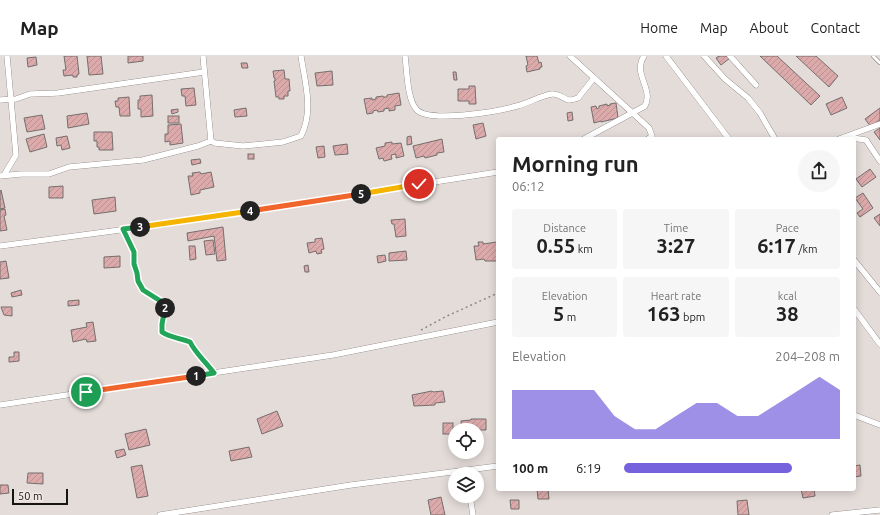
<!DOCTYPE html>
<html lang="en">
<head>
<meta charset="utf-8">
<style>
	:root { --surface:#fff; --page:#f6f6f6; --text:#222; --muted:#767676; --line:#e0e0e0; --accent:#7762dd }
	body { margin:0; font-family:Ubuntu,sans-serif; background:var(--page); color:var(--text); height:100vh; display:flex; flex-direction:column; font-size:15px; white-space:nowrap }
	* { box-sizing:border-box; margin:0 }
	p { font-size:13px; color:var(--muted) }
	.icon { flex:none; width:22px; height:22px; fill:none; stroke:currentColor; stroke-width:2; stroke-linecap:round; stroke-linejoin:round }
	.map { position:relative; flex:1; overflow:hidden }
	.details { position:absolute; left:496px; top:81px; width:360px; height:354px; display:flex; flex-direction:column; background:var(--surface); border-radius:4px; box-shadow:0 2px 10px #0003 }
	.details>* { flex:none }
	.tools { position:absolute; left:448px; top:367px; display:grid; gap:8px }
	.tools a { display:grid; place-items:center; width:36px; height:36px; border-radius:50%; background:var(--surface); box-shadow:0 2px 10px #0003; font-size:20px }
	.scale { position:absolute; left:12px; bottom:10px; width:56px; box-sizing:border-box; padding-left:4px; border:2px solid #171514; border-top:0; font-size:11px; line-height:14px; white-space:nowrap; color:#171514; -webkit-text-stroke:3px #f1e9e7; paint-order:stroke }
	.pin { position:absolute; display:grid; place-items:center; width:34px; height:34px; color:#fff; margin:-17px; border:2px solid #fff; border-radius:50%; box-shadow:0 1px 4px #0007 }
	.km { position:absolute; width:20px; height:20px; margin:-10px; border-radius:50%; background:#222; color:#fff; font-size:11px; line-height:20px; text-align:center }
	.round { display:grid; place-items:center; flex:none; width:42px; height:42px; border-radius:21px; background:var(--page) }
	.summary { display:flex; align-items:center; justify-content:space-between; height:68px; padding:0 16px }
	h1 { font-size:22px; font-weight:700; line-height:30px }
	.figures { display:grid; grid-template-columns:repeat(3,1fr); gap:6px; height:68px; padding:4px 16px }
	.figures div { display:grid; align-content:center; border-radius:4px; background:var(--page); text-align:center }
	.figures b { font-size:20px; font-weight:700 }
	.figures small { font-size:11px; font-weight:400 }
	.figures p { font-size:11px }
	.chart { height:112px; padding:8px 16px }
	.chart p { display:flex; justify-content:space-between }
	.chart svg { width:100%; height:72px; margin-top:4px; fill:var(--accent); opacity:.7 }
	ul { padding:0 16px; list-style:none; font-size:13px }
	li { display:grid; grid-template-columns:64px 48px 1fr; align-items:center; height:30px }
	li i { height:10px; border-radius:5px; background:var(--accent) }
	header { display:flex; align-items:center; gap:24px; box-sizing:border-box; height:56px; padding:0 20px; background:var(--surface); border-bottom:1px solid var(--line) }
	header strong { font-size:19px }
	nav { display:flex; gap:22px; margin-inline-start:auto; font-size:14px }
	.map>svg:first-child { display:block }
	.building { fill:url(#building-hatch); stroke:#756e6d }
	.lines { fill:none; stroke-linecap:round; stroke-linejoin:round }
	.lane-casing { stroke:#726b69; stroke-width:4 }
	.street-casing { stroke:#726b69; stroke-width:6 }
	.path { stroke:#8f8987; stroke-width:1.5; stroke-dasharray:2 3; stroke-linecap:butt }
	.lane { stroke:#fff; stroke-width:3 }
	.street { stroke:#fff; stroke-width:5.5 }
	.split-1-casing { stroke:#fff; stroke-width:8 }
	.split-2-casing { stroke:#fff; stroke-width:8 }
	.split-3-casing { stroke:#fff; stroke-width:8 }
	.split-4-casing { stroke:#fff; stroke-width:8 }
	.split-5-casing { stroke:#fff; stroke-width:8 }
	.split-6-casing { stroke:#fff; stroke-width:8 }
	.split-1 { stroke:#f0652b; stroke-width:5 }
	.split-2 { stroke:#22a559; stroke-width:5 }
	.split-3 { stroke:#22a559; stroke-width:5 }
	.split-4 { stroke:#f5b400; stroke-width:5 }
	.split-5 { stroke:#f0652b; stroke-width:5 }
	.split-6 { stroke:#f5b400; stroke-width:5 }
</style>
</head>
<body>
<header>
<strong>Map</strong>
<nav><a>Home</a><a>Map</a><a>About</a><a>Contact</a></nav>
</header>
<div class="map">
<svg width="880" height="459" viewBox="0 0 880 459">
	<defs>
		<pattern id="building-hatch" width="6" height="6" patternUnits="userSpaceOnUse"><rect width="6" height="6" fill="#dcaaaa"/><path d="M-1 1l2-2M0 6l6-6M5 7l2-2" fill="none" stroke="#bc9191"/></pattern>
	</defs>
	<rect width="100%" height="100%" fill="#e4dcd9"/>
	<!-- building -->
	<g class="building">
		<path d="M64 0H77L79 18 77 19V21H73V19L64 20 63 14H66Z"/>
		<path d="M87 0H101L103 18 89 19Z"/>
		<path d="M128 0H143V5L128 7Z"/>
		<path d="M526 0H537L539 7 541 6 542 11H540V13L527 16 526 10 528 9Z"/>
		<path d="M719 0H728L730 2 721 9 716 2Z"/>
		<path d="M760 0H777L820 40 811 49Z"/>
		<path d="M796 0H816L838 20 829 31Z"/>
		<path d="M36 1 37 9 28 11 27 2Z"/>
		<path d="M241 7H247L248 12H242Z"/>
		<path d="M284 14 285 23H289L290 35H288V40H284V43H279V41H276L274 25H275V22H274L273 15Z"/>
		<path d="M332 15 333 29 317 30 315 17Z"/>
		<path d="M453 16H456L457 24H454Z"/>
		<path d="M469 30H475L476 48H469V45H458V33H469Z"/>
		<path d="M194 32 196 49 186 50 185 40H182L181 33Z"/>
		<path d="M399 37 401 49 395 50V54L389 55V52L384 53V55L378 56 377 54 373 55V57L367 58 364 43 372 42V44L376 43V41L383 40V41H387V39Z"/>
		<path d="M152 39 153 60 141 61V53H138V44H140V40Z"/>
		<path d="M129 41 130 60H120L119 51H116L115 45H118V42Z"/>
		<path d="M842 41 847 52 831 59 826 48Z"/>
		<path d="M616 47 618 62 601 66V65L594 67 591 51 596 50 597 53 599 52V50L607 48V50L610 49V48Z"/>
		<path d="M246 52 247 60 235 61 234 54Z"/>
		<path d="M880 52V64L871 71 865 63Z"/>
		<path d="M178 53V56L172 58 171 54Z"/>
		<path d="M572 56 573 64 568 65 567 57Z"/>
		<path d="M87 57 89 68 68 72 67 60Z"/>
		<path d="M42 59 45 73 27 76 24 62Z"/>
		<rect x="168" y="60" width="11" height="7"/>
		<path d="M483 67 486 80 476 83 473 69Z"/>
		<path d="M181 68 183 87 170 89V85L165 86V78H168V69Z"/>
		<path d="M880 72V84L874 76Z"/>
		<path d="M94 76H112L113 94H99V91H97V85H94Z"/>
		<path d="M44 78 47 91 30 96 26 83Z"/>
		<path d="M67 80 70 92 62 94 61 89 57 90 56 82Z"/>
		<path d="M411 80 412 88 407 89V81Z"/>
		<path d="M442 83 444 96 437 97V99L425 102 424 100 416 102 413 90Z"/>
		<path d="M392 86V88L401 87 404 100 396 102V98L391 99 392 103 384 105 383 102 379 103 376 92 385 90V87Z"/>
		<path d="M347 88 348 98 335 99 333 90Z"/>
		<path d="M324 90 325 101 318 102 316 91Z"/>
		<rect x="248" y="98" width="6" height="5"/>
		<path d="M200 103 201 107 192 109 191 104Z"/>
		<path d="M870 113 876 121 862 131 856 123Z"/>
		<path d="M200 116 201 118 211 116 214 131 200 134V137L191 139 188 120H193L192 117Z"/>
		<path d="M63 130V142H49V131Z"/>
		<path d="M1 134 5 152 0 153V135Z"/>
		<path d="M863 137 873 152 860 161 857 157 863 153 855 142Z"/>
		<path d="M115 141 116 155 94 158 92 144Z"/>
		<path d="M5 153 6 159 4 160 7 174 0 175V154Z"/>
		<path d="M880 158V170L874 162Z"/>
		<path d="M405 163 406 180 396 181 394 168H392L391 164Z"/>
		<path d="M223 171 226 204 217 205 214 180 188 185 187 177Z"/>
		<path d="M322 182 324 193 321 194 322 197 317 198 316 195 309 197 307 187 315 186V183Z"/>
		<path d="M213 184 215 198 206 199 204 185Z"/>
		<path d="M478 186H483V188L497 186 498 205H485L484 203 476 204 474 190H479Z"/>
		<path d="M189 190H195L196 203 190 204Z"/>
		<path d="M406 195 407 204 389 205V197Z"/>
		<path d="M385 199 386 205 378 207 377 200Z"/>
		<path d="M120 200V211L104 212V201Z"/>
		<path d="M6 205 9 222 0 223V206Z"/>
		<path d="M308 209 309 216H305L304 210Z"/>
		<path d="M21 234 22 239 12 241 11 237Z"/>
		<path d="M79 244V249L68 250V245Z"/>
		<path d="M1 251H12V260L4 259Z"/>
		<path d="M93 266 96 285 87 286 86 283 73 286 71 274 87 271 86 267Z"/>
		<path d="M14 296H19V305L9 306V301H14Z"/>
		<path d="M432 335 433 336 443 335 445 346 435 347V349L414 350 412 339Z"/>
		<path d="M277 355 283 370 262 378 257 363Z"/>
		<path d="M471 363H486V374H462L461 365 471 364Z"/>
		<rect x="443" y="367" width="10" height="11"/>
		<path d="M146 373 150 389 129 394 125 378Z"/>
		<path d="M249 391 252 401 231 405 229 395Z"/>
		<path d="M124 393 126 399 117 402 115 395Z"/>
		<path d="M142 409 148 440 137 442 131 411Z"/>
		<path d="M860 409 861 420 854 421V410Z"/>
		<path d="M28 417H43V428L27 427Z"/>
		<path d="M0 429H8L9 437 0 438Z"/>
		<path d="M537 433H548L549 443H538Z"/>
		<path d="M801 433H814L815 440 803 442Z"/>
		<path d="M441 441 445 459H431L428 444Z"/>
		<path d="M510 444H519V453H511Z"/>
		<path d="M747 444 749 459H738L737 445Z"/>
	</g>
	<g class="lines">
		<defs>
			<path id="lane" d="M873 0 880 7"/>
			<g id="street">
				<path d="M203 0 211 85"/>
				<path d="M405 0C407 14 407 42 416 53 428 68 500 55 517 50 529 47 540 40 552 38 558 37 564 43 569 44 572 44 575 43 578 42L594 22"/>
				<path d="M570 0 649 72 652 80 648 83"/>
				<path d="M666 0 729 83"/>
				<path d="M704 0 725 23 748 42 760 57 775 83"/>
				<path d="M730 0 756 29"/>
				<path d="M0 44 16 43 30 38 58 37 204 16"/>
				<path d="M845 81 866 84 880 105"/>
				<path d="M584 83 645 50C654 33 632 17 644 0"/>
				<path d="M839 83 880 68"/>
				<path d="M4 119 16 99 7 0"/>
				<path d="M0 120 21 118H49L69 111 143 104 198 90 211 85 215 87 243 90 283 86 301 80C314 54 305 27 301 0"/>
				<path d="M0 190 165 168 498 116"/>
				<path d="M854 204 880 236"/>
				<path d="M854 253 880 288"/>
				<path d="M0 349 333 299 498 266"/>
				<path d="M854 359 880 369"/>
				<path d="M470 440 473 459"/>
				<path d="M160 459 351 429 498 410"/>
				<path d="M832 459 880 454"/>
			</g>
		</defs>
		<!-- lane casing -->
		<use href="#lane" class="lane-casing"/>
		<!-- street casing -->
		<use href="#street" class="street-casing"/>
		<!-- path -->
		<g class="path">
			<path d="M125 179 134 196V208L137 217 138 225 143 234 162 246 165 250 162 268V276C171 282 180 282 190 286 196 298 203 301 210 312"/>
			<path d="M421 274 447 260 498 237"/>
		</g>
		<!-- lane -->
		<use href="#lane" class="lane"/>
		<!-- street -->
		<use href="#street" class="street"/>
	</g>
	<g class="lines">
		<defs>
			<path id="split-1" d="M86 336 196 320"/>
			<path id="split-2" d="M165 252 162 268V276C171 282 180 282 190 286 196 298 206 306 214 317L196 320"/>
			<path id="split-3" d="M140 171 123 173 134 196V208L137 217 138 225 143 234 162 246 165 252"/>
			<path id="split-4" d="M140 171 250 155"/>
			<path id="split-5" d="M250 155 361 138"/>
			<path id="split-6" d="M361 138 419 128"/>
		</defs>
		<!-- split-1 casing -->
		<use href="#split-1" class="split-1-casing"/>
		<!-- split-2 casing -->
		<use href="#split-2" class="split-2-casing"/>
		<!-- split-3 casing -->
		<use href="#split-3" class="split-3-casing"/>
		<!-- split-4 casing -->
		<use href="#split-4" class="split-4-casing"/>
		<!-- split-5 casing -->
		<use href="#split-5" class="split-5-casing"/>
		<!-- split-6 casing -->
		<use href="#split-6" class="split-6-casing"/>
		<!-- split-1 -->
		<use href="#split-1" class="split-1"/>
		<!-- split-2 -->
		<use href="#split-2" class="split-2"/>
		<!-- split-3 -->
		<use href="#split-3" class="split-3"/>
		<!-- split-4 -->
		<use href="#split-4" class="split-4"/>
		<!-- split-5 -->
		<use href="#split-5" class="split-5"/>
		<!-- split-6 -->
		<use href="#split-6" class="split-6"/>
	</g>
</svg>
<div class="tools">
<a><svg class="icon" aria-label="locate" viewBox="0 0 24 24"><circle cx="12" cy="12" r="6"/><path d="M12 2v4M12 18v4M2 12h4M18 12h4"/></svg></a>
<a><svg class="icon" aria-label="layers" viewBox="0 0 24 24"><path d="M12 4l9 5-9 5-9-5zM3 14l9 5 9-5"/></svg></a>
</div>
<div class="scale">50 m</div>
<div class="pin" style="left:86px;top:336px;background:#1e9e55"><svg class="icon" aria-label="arrive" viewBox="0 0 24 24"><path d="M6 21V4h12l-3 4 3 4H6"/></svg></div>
<div class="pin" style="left:419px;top:128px;background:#d93025"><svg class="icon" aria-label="check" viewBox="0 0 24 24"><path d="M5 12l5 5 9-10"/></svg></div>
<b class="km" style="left:196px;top:320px">1</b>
<b class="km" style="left:165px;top:252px">2</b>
<b class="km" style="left:140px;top:171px">3</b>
<b class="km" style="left:250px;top:155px">4</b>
<b class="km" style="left:361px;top:138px">5</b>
<section class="details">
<div class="summary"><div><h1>Morning run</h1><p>06:12</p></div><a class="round"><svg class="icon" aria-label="share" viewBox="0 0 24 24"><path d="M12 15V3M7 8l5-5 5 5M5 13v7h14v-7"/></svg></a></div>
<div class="figures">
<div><p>Distance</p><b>0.55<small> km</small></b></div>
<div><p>Time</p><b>3:27</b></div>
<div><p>Pace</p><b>6:17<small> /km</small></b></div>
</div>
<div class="figures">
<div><p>Elevation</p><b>5<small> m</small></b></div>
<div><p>Heart rate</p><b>163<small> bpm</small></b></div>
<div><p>kcal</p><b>38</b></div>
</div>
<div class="chart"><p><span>Elevation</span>204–208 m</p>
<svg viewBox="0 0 160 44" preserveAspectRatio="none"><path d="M0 44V14L10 14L20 14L30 14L40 14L50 30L60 38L70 38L80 30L90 22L100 22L110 30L120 30L130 22L140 14L150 6L160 14V44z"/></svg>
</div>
<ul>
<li><b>100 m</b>6:19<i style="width:78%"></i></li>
</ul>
</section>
</div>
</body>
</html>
